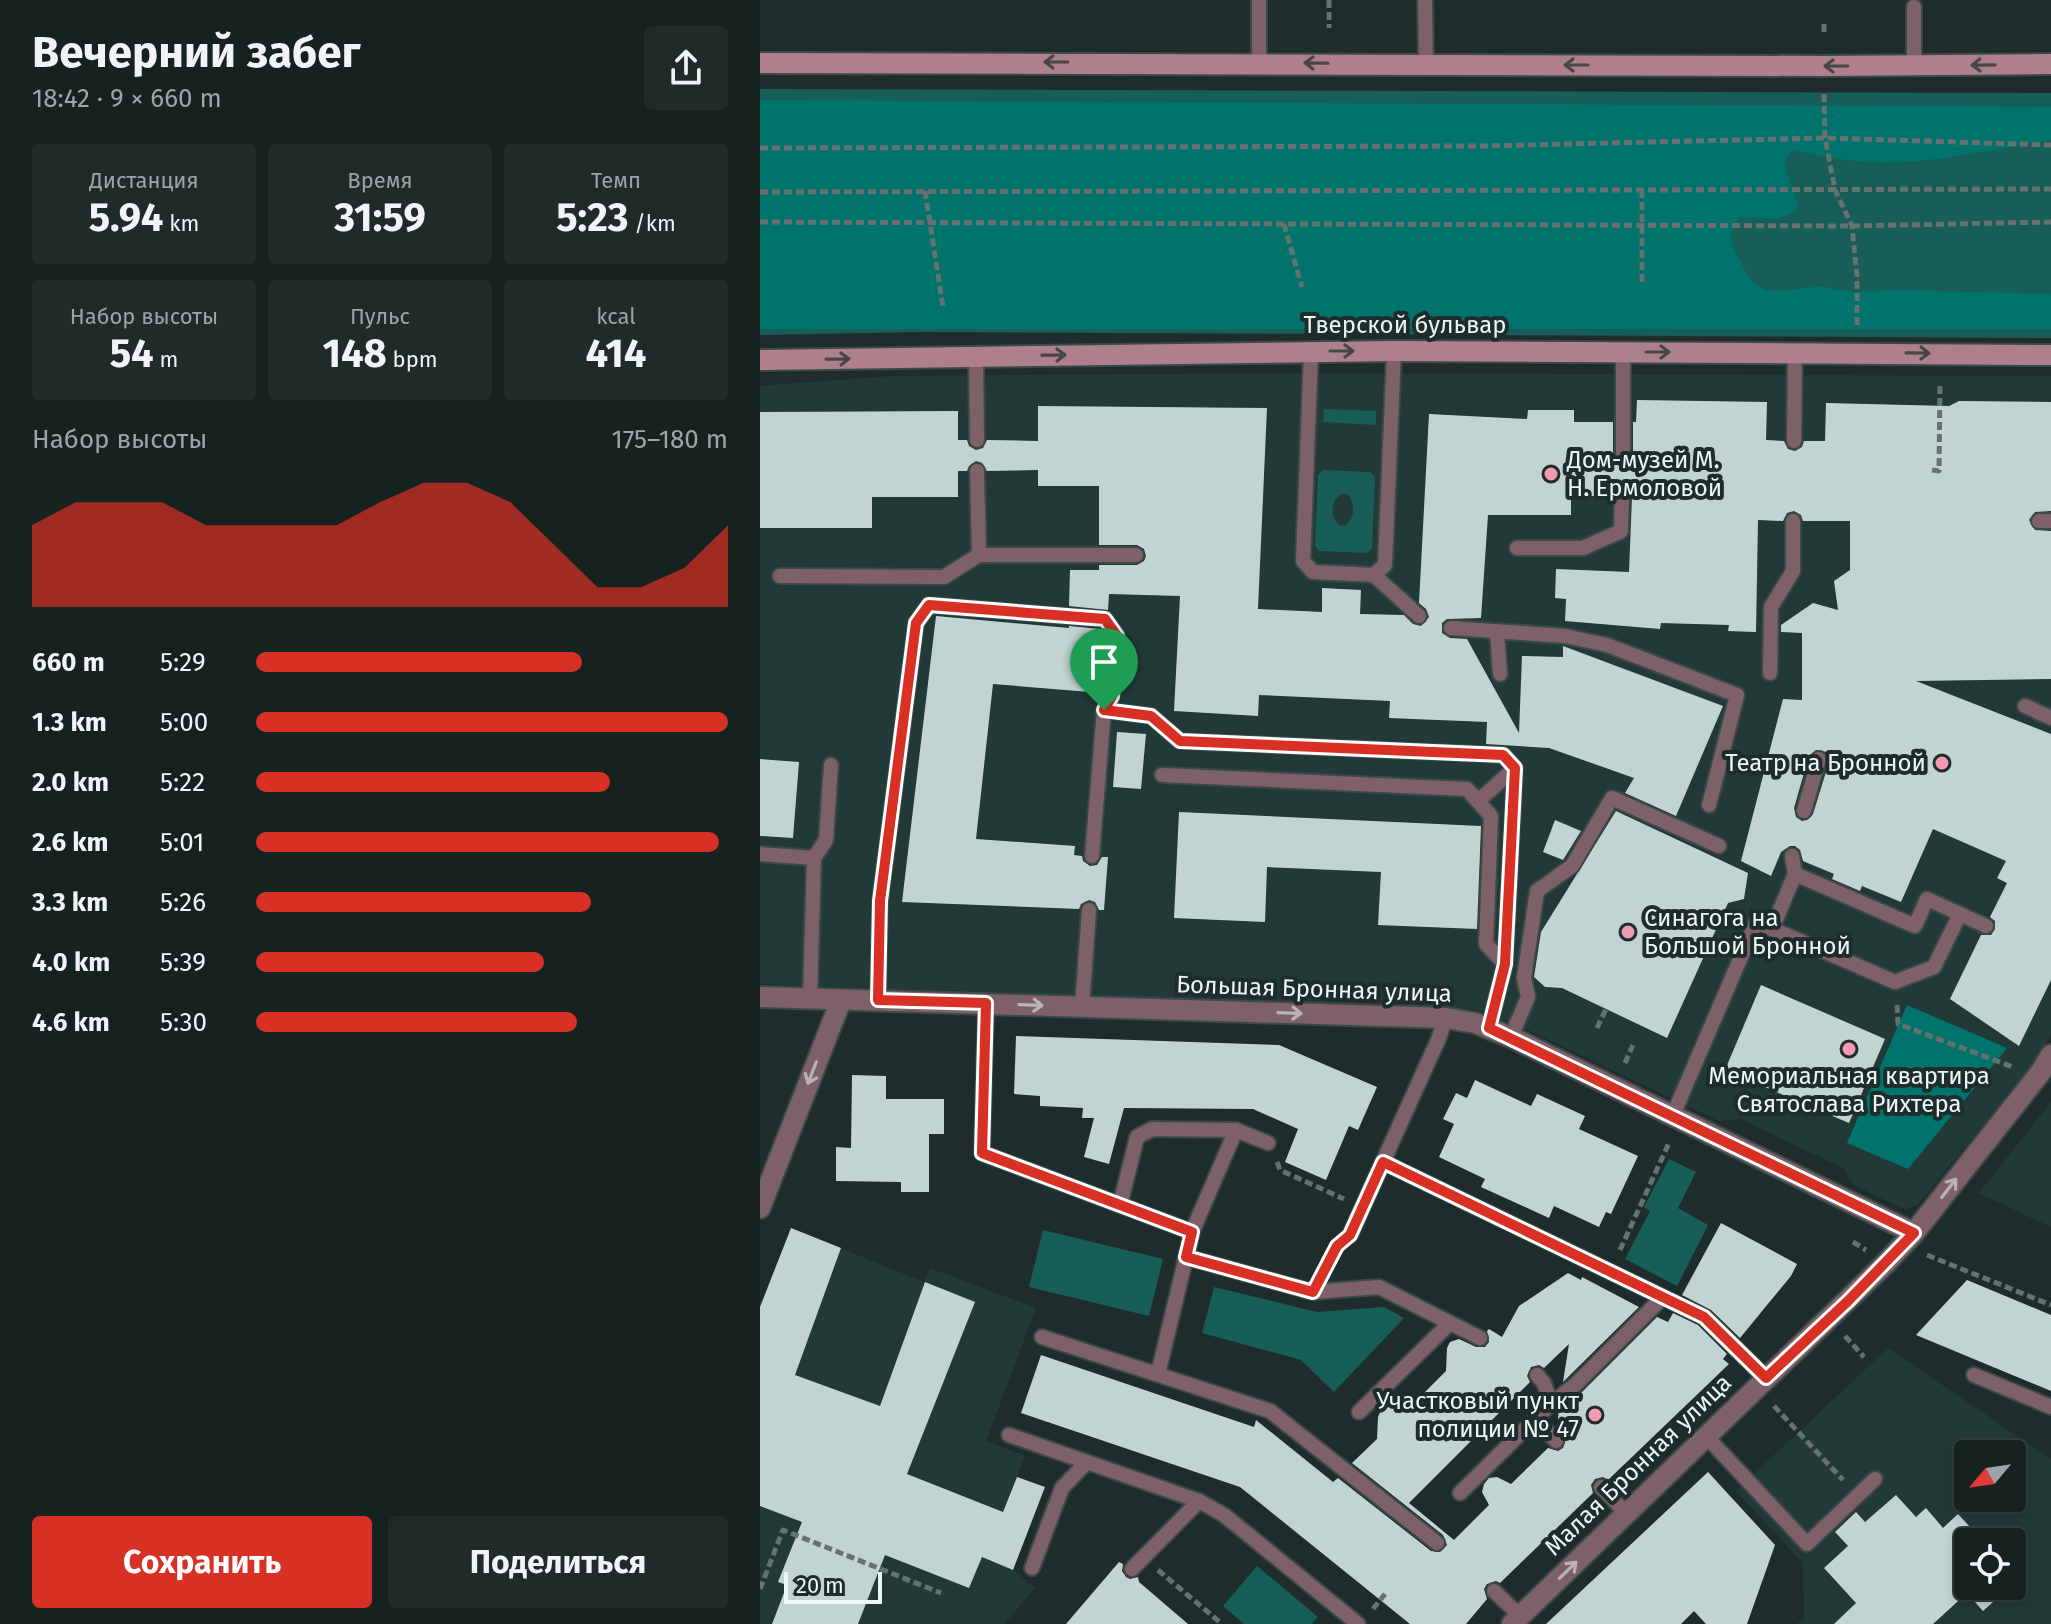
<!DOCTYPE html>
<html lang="ru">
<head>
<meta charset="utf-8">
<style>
	:root { --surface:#162220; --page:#1f2a29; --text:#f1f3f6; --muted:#9ea4a5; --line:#353f3e; --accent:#d93025 }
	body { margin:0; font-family:"Fira Sans",sans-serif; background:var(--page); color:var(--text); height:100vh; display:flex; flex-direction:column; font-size:30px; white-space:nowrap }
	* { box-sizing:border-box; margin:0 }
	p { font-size:26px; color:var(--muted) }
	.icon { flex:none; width:44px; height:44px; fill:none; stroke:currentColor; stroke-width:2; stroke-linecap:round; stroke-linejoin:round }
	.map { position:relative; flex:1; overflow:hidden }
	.drawer { display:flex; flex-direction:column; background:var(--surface); width:760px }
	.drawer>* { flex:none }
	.needle { width:52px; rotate:241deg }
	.buttons { position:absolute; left:1194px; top:1440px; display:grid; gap:16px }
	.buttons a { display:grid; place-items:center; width:72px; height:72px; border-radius:8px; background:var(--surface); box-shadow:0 4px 12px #0003,0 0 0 2px var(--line); font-size:40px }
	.scale { position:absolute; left:24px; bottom:20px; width:98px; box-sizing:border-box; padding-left:8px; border:4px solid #ecf6f4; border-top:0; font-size:22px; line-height:28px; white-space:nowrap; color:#ecf6f4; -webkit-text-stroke:6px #1e2d2b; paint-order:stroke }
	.pin { position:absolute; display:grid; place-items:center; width:68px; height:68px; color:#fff; margin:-82px -34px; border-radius:50% 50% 50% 0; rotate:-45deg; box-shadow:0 0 8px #0007 }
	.pin .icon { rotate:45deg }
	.round { display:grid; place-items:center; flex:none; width:84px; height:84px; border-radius:8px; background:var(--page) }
	.head { display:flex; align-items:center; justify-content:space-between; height:136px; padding:0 32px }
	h1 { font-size:44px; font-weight:700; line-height:60px }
	.stats { display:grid; grid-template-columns:repeat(3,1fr); gap:12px; height:136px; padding:8px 32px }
	.stats div { display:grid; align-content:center; border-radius:8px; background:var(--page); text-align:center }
	.stats b { font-size:40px; font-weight:700 }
	.stats small { font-size:22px; font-weight:400 }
	.stats p { font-size:22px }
	.chart { height:224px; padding:16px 32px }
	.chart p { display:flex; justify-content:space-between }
	.chart svg { width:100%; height:144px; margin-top:8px; fill:var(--accent); opacity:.7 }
	.button { display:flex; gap:16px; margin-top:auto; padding:16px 32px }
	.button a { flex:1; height:92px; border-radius:8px; background:var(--accent); color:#fff; font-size:32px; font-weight:700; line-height:92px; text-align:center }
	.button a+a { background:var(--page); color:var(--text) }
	ul { padding:0 32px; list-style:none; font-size:26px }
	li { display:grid; grid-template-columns:128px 96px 1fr; align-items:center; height:60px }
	li i { height:20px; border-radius:10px; background:var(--accent) }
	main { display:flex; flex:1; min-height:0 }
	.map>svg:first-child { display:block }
	.built { fill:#223a37; fill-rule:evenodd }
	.green { fill:#175d58; fill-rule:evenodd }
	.forest { fill:#00736c }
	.building { fill:#c2d4d1; fill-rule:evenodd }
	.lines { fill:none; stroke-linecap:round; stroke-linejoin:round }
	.lane-casing { stroke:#3b4947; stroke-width:18 }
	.street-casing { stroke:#3b4947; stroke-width:24 }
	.secondary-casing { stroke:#3b4947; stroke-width:24 }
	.path { stroke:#657270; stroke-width:5; stroke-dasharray:8 4; stroke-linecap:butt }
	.lane { stroke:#7e6168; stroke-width:14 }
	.street { stroke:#7e6168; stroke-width:20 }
	.secondary { stroke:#ae808c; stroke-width:20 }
	.oneway { stroke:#494648 }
	.oneway2 { stroke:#bab3b5 }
	.route-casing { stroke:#fff; stroke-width:16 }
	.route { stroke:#d93025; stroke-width:10 }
	.poi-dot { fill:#f19ab2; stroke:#1e2d2b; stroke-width:3 }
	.labels { text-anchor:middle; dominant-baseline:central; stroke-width:8; stroke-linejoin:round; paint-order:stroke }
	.street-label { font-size:24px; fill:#ecf6f4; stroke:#1e2d2b }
	.poi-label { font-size:24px; fill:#ecf6f4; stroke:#1e2d2b; text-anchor:start }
</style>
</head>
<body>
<main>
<section class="drawer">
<div class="head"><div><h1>Вечерний забег</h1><p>18:42 · 9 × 660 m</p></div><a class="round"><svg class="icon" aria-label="share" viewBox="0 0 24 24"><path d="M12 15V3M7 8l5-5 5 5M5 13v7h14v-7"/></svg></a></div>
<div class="stats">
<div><p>Дистанция</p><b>5.94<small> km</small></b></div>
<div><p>Время</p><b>31:59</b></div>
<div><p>Темп</p><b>5:23<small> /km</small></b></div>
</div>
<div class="stats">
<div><p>Набор высоты</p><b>54<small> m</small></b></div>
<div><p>Пульс</p><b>148<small> bpm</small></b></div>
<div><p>kcal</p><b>414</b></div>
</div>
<div class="chart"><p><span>Набор высоты</span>175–180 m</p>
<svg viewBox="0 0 160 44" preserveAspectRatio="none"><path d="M0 44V19L10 12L20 12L30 12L40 19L50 19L60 19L70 19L80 12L90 6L100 6L110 12L120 25L130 38L140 38L150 32L160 19V44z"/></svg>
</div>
<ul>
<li><b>660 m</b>5:29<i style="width:69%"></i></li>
<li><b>1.3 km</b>5:00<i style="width:100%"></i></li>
<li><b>2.0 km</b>5:22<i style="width:75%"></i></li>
<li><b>2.6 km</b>5:01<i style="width:98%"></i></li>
<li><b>3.3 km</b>5:26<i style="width:71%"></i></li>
<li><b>4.0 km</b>5:39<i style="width:61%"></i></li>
<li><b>4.6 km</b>5:30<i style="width:68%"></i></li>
</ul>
<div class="button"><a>Сохранить</a><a>Поделиться</a></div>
</section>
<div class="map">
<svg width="1291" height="1624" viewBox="0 0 1291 1624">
	<rect width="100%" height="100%" fill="#1e2d2b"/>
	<!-- built -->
	<g class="built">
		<path d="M551 373 1291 376V1034L1270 1069 1158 1204 1146 1209 1137 1206 1094 1185 1083 1168 980 1119 959 1121 753 1023 713 1009 0 984V386L132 376Z"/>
		<path d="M1291 1102V1227L1219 1193Z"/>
		<path d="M31 1228 164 1282 170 1268 276 1308 226 1441 265 1456 224 1558 253 1570 275 1588 244 1624H0V1307Z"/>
		<path d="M1128 1348 1291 1459V1624H1037L1044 1618 1043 1563 976 1491ZM1208 1454H1252V1498H1208ZM1208 1542H1252V1586H1208Z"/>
	</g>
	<!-- green -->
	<g class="green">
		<path d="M0 89 1291 93V338L163 332 0 335Z"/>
		<path d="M564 409 616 411V425L563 422Z"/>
		<path d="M563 470 610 472 615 477 612 548 607 553 559 551 555 546 558 475ZM581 494H587C596 502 595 519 585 526L579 525C570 517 570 501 581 494Z"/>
		<path d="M909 1159 936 1172 918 1208 948 1225 917 1286 865 1259 890 1211 884 1207Z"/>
		<path d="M283 1230 403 1259 389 1316 269 1287Z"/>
		<path d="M454 1287 557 1312 624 1307 644 1318 574 1392 541 1360 442 1333Z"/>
		<path d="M497 1566 558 1617 552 1624H484L463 1606Z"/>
	</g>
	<!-- forest -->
	<g class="forest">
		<path d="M0 100 1291 107V140C1233 149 1171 165 1111 162 1084 161 1057 155 1031 150L1024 164 1039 208 1019 219 980 217 972 229 971 243 989 278 1005 290 1025 291 1060 286 1095 292 1145 290 1291 294V329H0Z"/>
		<path d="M1147 1005 1247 1048 1148 1169 1087 1143Z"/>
	</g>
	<!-- building -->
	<g class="building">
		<path d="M877 400 1007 402 1006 440 1024 441 1028 449 1035 451 1042 447 1044 441H1065L1066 403 1189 406 1199 401 1291 402V511L1275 512 1269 520 1275 530 1291 531V679L1156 681 1291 734V980L1259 1046 1190 999 1221 935H1231L1235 929V921L1230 917 1247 883 1237 878 1246 861 1173 829 1141 902 1102 886 1100 891 1072 879 1074 874 1043 861 1040 850 1035 846H1030L1021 852 1011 876 981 861 1023 699 1042 700V633L1021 632V625L1053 603 1078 610 1074 581 1090 570V521H1043L1041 515 1034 511 1027 513 1023 521 998 520 996 632 968 631 969 625 901 623 900 629 805 621 806 599 795 598 796 569 869 572 872 497 867 488 857 489 852 496H811V515H728L721 618 687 619 682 623V633L690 638 707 639 759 733 762 656 803 657V646L963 706 916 816 865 793 874 778 789 748 726 744 727 722 629 718 630 701 499 695 498 716 414 711 420 596 349 594 348 610 309 606 310 570H339V565H377L384 561 386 556 384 549 377 545H339V486H278V470L227 471 222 463 216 461 209 466 207 471H198V497H112V528H0V412L198 411V440H207L209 446 216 450 223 448 227 440 278 441V406L507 408 498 609 562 612V588L601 590 600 614 644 615 653 624 661 626 669 617 666 609 659 603 669 414 767 419 768 410H814V422H853V458L857 465 864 467 869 465 873 458V422H876ZM1056 750 1066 752 1069 762 1053 814 1047 820 1042 821 1036 817 1034 808 1049 756Z"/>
		<path d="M176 616 309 628V626L340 629 346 638 342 693 233 684 216 839 315 846 314 855 322 856 323 861 330 866 337 865 342 857H348L344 910H339L335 902 329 900 321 904 319 909 142 902Z"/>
		<path d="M357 732 386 734 381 789 353 787Z"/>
		<path d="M0 759 39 762 33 838 0 836Z"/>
		<path d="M856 811 988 873 984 899 968 903 907 1038 802 988 785 987 774 977 781 932Z"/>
		<path d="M419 812 721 826 717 929 618 925 621 872 507 867 505 922 414 918Z"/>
		<path d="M795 820 821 831 803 860 783 852Z"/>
		<path d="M1001 985 1125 1039 1089 1123 965 1070Z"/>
		<path d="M256 1036 519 1045 617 1087 598 1130 589 1126 566 1180 525 1162 538 1129 493 1109 364 1108 349 1164 324 1157 334 1118H322L323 1108 280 1106V1096L254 1094Z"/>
		<path d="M92 1075 126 1076V1099H184V1134H169V1192H141V1182L76 1181V1147L91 1148Z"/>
		<path d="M715 1080 771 1106 777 1094 825 1116 819 1129 878 1156 851 1214 846 1212 839 1227 794 1206 789 1218 721 1187 725 1179 679 1157 694 1124 683 1119 696 1093 707 1098Z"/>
		<path d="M961 1223 1037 1264 1031 1276 980 1338 951 1310 922 1295Z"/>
		<path d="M31 1228 81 1248 35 1375 120 1406 165 1282 215 1302 147 1474 243 1512 257 1477 285 1487 253 1570 222 1557 209 1588 125 1555 98 1624H12L27 1585 18 1582 42 1522 0 1506V1307Z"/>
		<path d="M808 1273 821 1280 822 1277 879 1307 803 1382 809 1344 784 1368 779 1365 771 1367 767 1376 770 1382 649 1503 694 1540 729 1505 722 1492 724 1484 729 1478 737 1477 751 1484 788 1448 798 1451 803 1448 806 1439 798 1418 799 1410 822 1392 897 1317 908 1322 913 1313 938 1325 967 1354 963 1359 969 1364 848 1480 843 1477 835 1479 831 1485 833 1493 740 1583 736 1581 727 1584 724 1589 727 1599 706 1624H650L480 1487 261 1413 281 1355 494 1427 496 1420 573 1482 578 1478 671 1551 680 1552 687 1545 683 1535 592 1463 617 1439 618 1417 621 1410 628 1407H650L686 1371 687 1348 690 1342 699 1339 716 1347H725L729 1342 727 1331 729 1329 742 1337 759 1306Z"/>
		<path d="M1207 1280 1291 1315V1391L1156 1335Z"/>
		<path d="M948 1472 1015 1545 987 1624H946L934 1611 921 1624H786Z"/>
		<path d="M1136 1495 1156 1517 1166 1508 1183 1528 1198 1514 1224 1542H1208V1586H1251L1223 1611 1207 1593 1173 1624H1074L1096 1603 1064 1568 1088 1546 1075 1532 1096 1512 1105 1522Z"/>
		<path d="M359 1562 363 1564 362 1571 366 1577 370 1579 378 1577 379 1582 428 1624H306Z"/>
	</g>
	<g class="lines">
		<defs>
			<g id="lane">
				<path d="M499 0V63"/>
				<path d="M665 0 666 64"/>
				<path d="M1154 7V66"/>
				<path d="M551 351 543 561 553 572 614 575 625 565 634 351"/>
				<path d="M863 351V457"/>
				<path d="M216 356 217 440"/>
				<path d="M1034 441 1035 352"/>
				<path d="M1279 521H1291"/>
				<path d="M757 548H823L861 531 862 497"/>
				<path d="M219 555H376"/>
				<path d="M614 575 659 616"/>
				<path d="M20 576 184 577 219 555 217 471"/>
				<path d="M691 628 805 636 847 645 977 695 949 805"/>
				<path d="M737 632 740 674"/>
				<path d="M1010 673 1011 607 1033 571V521"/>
				<path d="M1265 706 1291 718"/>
				<path d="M344 710 391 716 420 741 743 755 755 768 745 964 729 1028"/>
				<path d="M402 775 707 789 731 816 726 944 745 964"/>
				<path d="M718 801 755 768"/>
				<path d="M1044 811 1059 759"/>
				<path d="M0 854 54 858 50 998"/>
				<path d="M1032 856 1035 874"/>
				<path d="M54 858 66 840 71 765"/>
				<path d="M1012 929 1035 874 1155 926 1167 899 1200 914"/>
				<path d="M118 1000 120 901 156 623 169 605 345 619 357 636 352 696 344 710 332 856"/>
				<path d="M226 1003 222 1153 432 1232 398 1374"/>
				<path d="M322 1007 329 910"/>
				<path d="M751 1037 768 997 764 978 777 891 812 866 852 798 959 846"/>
				<path d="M913 1115 996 922 1135 982 1174 967 1200 914 1226 926"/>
				<path d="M623 1162 944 1317 1006 1378"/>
				<path d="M360 1205 377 1137 392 1129 476 1130 508 1143"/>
				<path d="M432 1232 476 1130"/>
				<path d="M590 1235 678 1040 686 1018"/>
				<path d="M426 1257 553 1292 619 1287 720 1338"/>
				<path d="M282 1337 510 1411 677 1543"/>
				<path d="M1214 1375 1291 1407"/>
				<path d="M791 1404 815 1385 903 1297"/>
				<path d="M599 1412 690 1323"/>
				<path d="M775 1419 791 1404 784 1383 777 1375"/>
				<path d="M249 1435 439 1501 464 1515 598 1624"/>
				<path d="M946 1436 1047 1544 1115 1479"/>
				<path d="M841 1487 866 1513"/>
				<path d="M700 1493 775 1419 796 1441"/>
				<path d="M272 1568 302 1488 327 1462"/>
				<path d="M372 1569 439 1501"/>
				<path d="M734 1591 760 1616"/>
			</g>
			<g id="street">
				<path d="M0 997 686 1018 715 1023 751 1037 1154 1233"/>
				<path d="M0 1208 81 1000"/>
				<path d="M752 1624 1126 1263 1154 1233 1280 1073 1291 1055"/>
			</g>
			<g id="secondary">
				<path d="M0 63 1064 66 1291 64"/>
				<path d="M0 360 634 351 1291 355"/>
			</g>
		</defs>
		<!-- lane casing -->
		<use href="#lane" class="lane-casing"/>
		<!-- street casing -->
		<use href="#street" class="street-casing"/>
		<!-- secondary casing -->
		<use href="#secondary" class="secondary-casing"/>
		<!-- path -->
		<g class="path">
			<path d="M569 0V28"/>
			<path d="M1064 24V34"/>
			<path d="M1064 94 1065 138 1075 190 1092 226 1097 276V328"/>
			<path d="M0 148 721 146 1065 138 1291 145"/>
			<path d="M165 191 183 307"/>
			<path d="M0 192 1291 189"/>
			<path d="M0 222 1092 226 1291 222"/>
			<path d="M524 224 542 287"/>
			<path d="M882 282V191"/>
			<path d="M1172 470 1179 471 1180 383"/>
			<path d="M1137 1005 1138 1024 1253 1067"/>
			<path d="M837 1028 846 1009"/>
			<path d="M865 1063 873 1045"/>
			<path d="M517 1162 520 1170 584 1199"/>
			<path d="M1093 1242 1106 1250"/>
			<path d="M860 1250 909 1143"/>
			<path d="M1167 1255 1291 1305"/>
			<path d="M565 1269 575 1249"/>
			<path d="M1085 1336 1104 1357"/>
			<path d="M1014 1406 1083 1480"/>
			<path d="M398 1570 462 1624"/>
			<path d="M0 1589 23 1530 181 1593"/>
			<path d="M613 1609 625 1594"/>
		</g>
		<!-- lane -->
		<use href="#lane" class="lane"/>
		<!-- street -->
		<use href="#street" class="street"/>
		<!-- secondary -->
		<use href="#secondary" class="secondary"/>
	</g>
	<!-- one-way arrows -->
	<defs><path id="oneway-shaft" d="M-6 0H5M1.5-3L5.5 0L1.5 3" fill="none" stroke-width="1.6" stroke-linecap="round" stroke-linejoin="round" transform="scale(2)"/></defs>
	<g class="oneway">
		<use href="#oneway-shaft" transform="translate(296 62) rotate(180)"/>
		<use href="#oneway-shaft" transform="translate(556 63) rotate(-179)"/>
		<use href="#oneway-shaft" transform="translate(816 65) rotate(-180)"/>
		<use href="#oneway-shaft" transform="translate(1223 65) rotate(179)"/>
		<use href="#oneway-shaft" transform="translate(1076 66) rotate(180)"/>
		<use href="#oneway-shaft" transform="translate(582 351)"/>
		<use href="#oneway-shaft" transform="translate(898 352)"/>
		<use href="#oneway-shaft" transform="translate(1158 353) rotate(1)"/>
		<use href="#oneway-shaft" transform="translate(294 355) rotate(-1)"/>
		<use href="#oneway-shaft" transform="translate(78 359) rotate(-1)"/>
	</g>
	<g class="oneway2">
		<use href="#oneway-shaft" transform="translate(271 1005) rotate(2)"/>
		<use href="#oneway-shaft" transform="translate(530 1013) rotate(2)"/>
		<use href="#oneway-shaft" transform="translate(52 1073) rotate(111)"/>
		<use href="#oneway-shaft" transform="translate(1189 1188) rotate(-52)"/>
		<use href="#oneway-shaft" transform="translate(808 1570) rotate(-44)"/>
	</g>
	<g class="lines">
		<defs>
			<path id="route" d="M169 605 345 619 357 636 352 696 344 710 391 716 420 741 743 755 755 768 745 964 729 1028 1154 1233 1088 1301 1006 1378 944 1317 623 1162 590 1235 577 1246 553 1292 426 1257 432 1232 222 1153 226 1003 118 1000 120 901 156 623Z"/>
		</defs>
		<!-- route casing -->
		<use href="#route" class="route-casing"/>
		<!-- route -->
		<use href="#route" class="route"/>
	</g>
	<!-- markers -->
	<g class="poi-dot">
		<circle cx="791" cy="474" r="8"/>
		<circle cx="1182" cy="763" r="8"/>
		<circle cx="868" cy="932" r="8"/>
		<circle cx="1089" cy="1049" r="8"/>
		<circle cx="835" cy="1415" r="8"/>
	</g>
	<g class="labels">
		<!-- street labels -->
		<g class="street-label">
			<text x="645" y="325">Тверской бульвар</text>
			<text transform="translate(554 989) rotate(2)">Большая Бронная улица</text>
			<text transform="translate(878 1465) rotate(-44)">Малая Бронная улица</text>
		</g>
		<!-- poi labels -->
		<g class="poi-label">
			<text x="807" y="460">Дом-музей М.<tspan x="807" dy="28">Н. Ермоловой</tspan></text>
			<text x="1166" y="763" text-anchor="end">Театр на Бронной</text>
			<text x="884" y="918">Синагога на<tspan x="884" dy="28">Большой Бронной</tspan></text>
			<text x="1089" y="1076" text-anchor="middle">Мемориальная квартира<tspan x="1089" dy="28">Святослава Рихтера</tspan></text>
			<text x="819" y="1401" text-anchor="end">Участковый пункт<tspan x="819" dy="28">полиции № 47</tspan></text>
		</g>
	</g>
</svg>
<div class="buttons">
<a><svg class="needle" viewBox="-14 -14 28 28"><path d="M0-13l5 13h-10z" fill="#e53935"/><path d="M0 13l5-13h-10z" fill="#9ea4a5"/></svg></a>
<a><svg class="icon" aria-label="locate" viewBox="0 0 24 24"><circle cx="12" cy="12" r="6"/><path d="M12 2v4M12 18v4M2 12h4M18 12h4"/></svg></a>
</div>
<div class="scale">20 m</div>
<div class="pin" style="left:344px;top:710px;background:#1e9e55"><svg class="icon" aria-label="arrive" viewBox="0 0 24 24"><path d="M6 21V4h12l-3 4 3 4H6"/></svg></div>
</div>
</main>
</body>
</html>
